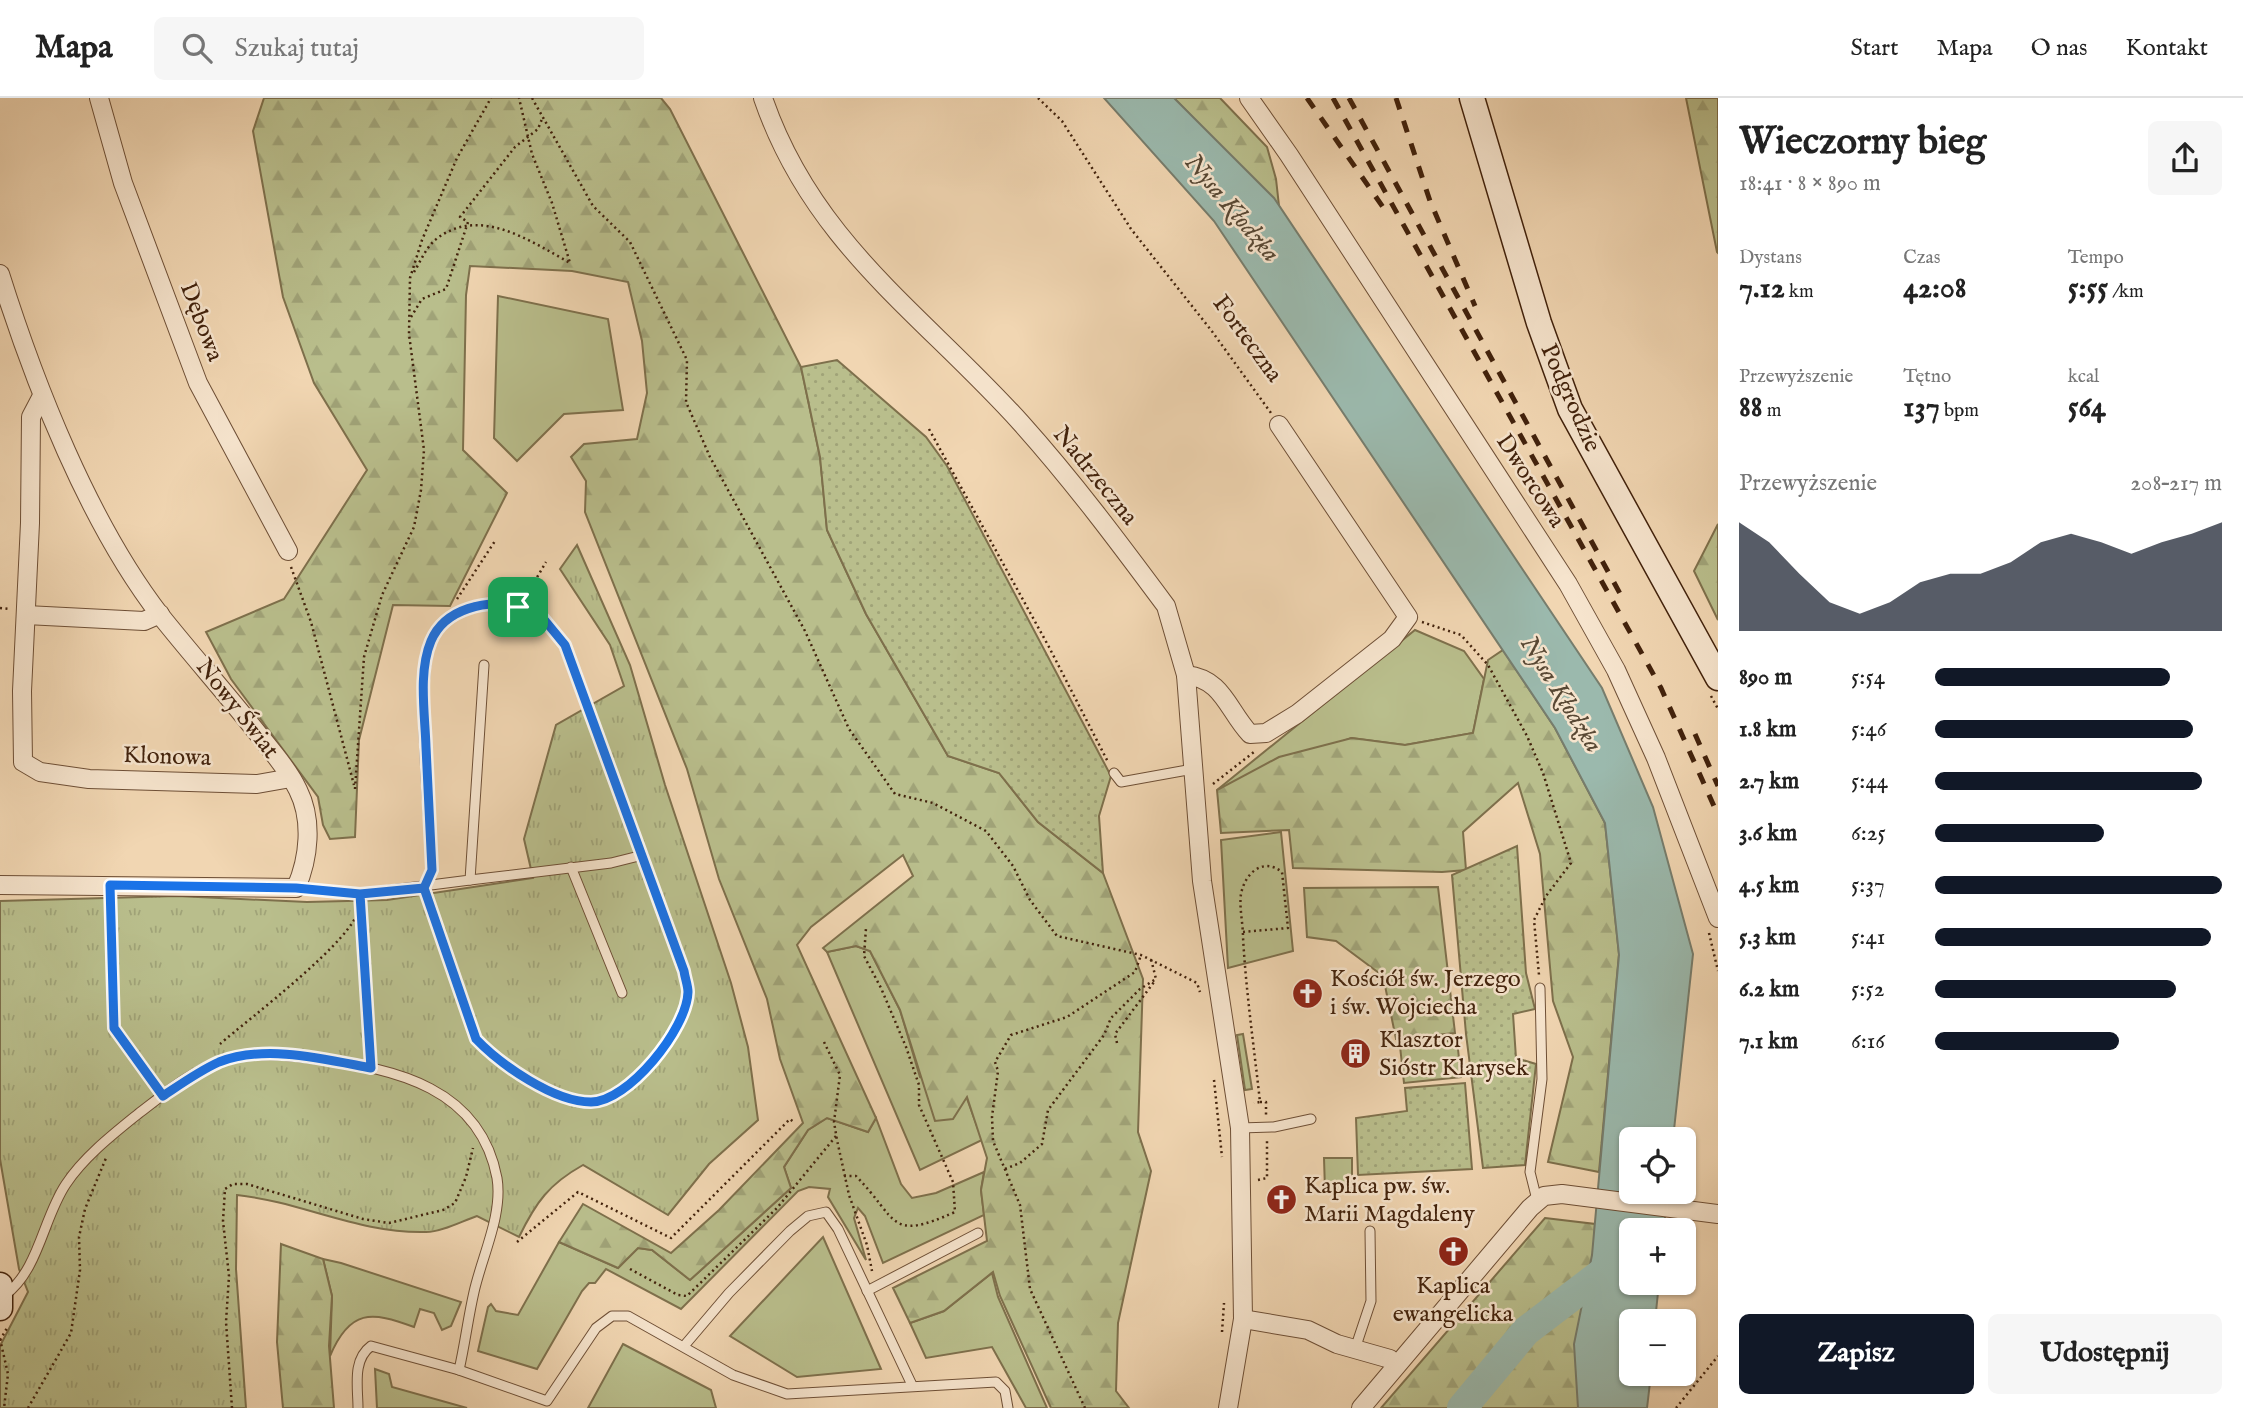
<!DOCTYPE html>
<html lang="pl">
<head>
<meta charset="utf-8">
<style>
	:root { --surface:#fff; --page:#f6f6f6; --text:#222; --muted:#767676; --line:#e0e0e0; --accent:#111827 }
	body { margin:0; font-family:"IM FELL English",serif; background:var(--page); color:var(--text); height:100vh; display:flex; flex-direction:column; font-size:26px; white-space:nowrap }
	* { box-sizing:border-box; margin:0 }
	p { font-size:23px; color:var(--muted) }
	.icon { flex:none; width:38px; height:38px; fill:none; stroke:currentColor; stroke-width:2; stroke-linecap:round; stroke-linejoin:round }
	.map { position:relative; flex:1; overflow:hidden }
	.details { display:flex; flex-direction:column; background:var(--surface); width:525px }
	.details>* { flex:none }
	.tools { position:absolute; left:1619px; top:1029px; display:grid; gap:14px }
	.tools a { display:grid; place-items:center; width:77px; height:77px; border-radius:10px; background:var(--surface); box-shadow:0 2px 5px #0004; font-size:35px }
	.pin { position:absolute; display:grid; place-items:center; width:60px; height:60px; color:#fff; margin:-30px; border-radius:14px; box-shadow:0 4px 10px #0006 }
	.round { display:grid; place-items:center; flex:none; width:74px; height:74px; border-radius:10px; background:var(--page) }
	.headline { display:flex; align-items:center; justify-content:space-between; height:119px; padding:0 21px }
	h1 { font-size:38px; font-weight:700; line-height:52px }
	.stats { display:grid; grid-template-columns:repeat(3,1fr); gap:10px; height:119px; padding:7px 21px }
	.stats div { display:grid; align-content:center }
	.stats b { font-size:30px; font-weight:700 }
	.stats small { font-size:19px; font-weight:400 }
	.stats p { font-size:19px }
	.chart { height:196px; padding:14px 21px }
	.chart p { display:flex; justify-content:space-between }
	.chart svg { width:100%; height:126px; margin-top:7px; fill:var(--accent); opacity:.7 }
	.cta { display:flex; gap:14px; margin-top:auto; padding:14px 21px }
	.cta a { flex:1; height:80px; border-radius:10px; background:var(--accent); color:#fff; font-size:28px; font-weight:700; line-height:80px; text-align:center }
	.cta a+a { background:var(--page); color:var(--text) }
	ul { padding:0 21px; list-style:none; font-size:23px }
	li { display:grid; grid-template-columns:112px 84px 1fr; align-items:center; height:52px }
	li i { height:18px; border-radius:9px; background:var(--accent) }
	header { display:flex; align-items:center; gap:42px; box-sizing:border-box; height:98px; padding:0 35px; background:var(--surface); border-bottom:2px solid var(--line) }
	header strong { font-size:33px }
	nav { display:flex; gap:38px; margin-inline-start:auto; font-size:24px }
	.search { width:490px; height:63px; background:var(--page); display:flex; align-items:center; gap:18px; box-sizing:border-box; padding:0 24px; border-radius:10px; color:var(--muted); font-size:26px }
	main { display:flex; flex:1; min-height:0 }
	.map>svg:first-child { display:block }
	.grass { fill:#b9be8c; stroke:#7e704c; stroke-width:2 }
	.forest { fill:url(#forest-firs); stroke:#7e704c; stroke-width:2 }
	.park { fill:url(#park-tufts); stroke:#7e704c; stroke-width:2 }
	.garden { fill:url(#garden-dots); stroke:#7e704c; stroke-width:2 }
	.water { fill:#9bb9ad; stroke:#777d6d; stroke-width:2 }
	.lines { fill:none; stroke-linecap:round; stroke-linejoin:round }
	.river { stroke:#9bb9ad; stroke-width:30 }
	.lane-casing { stroke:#6e4f36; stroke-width:11 }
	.street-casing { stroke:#6e4f36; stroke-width:20 }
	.secondary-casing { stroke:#42220c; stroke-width:27 }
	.path { stroke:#42220c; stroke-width:2.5; stroke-dasharray:2 3.5; stroke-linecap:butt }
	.lane { stroke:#f6e4cd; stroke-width:9 }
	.street { stroke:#f6e4cd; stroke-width:18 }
	.secondary { stroke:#f6e4cd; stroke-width:24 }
	.rail { stroke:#42220c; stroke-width:5; stroke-dasharray:12 12; stroke-linecap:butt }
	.route-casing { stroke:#fff; stroke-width:14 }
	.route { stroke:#1a73e8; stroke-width:9 }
	.labels { text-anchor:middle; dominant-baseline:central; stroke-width:5; stroke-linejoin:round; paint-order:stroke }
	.street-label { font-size:24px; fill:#42220c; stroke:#f6e4cd }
	.poi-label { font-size:24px; fill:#42220c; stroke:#f6e4cd; text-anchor:start }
	.water-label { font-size:26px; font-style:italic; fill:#584834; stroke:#f6e4cd }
</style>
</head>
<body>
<header>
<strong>Mapa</strong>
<div class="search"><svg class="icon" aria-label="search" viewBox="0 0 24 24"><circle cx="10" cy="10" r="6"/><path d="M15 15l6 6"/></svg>Szukaj tutaj</div>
<nav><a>Start</a><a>Mapa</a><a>O nas</a><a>Kontakt</a></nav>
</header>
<main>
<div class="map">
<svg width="1718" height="1310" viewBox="0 0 1718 1310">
	<defs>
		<pattern id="forest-firs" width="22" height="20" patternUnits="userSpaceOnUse" patternTransform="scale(1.75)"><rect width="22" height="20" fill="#b9be8c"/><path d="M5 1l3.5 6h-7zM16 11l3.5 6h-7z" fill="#a0a378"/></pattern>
		<pattern id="park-tufts" width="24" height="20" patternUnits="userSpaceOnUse" patternTransform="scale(1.75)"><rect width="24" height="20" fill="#b9be8c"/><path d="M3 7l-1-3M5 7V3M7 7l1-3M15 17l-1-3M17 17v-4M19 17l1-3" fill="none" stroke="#a0a378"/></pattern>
		<pattern id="garden-dots" width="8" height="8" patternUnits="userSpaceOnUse" patternTransform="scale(1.75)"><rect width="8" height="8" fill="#b9be8c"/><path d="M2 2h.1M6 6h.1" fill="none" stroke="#a0a378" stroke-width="1.8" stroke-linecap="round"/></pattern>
	</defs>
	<rect width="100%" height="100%" fill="#f1d6b2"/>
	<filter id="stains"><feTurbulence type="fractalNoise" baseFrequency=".00286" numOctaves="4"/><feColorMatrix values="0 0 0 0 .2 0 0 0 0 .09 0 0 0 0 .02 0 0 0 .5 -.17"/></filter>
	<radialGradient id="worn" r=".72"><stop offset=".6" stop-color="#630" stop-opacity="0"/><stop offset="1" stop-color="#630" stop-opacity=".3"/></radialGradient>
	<!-- grass -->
	<g class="grass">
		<path d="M498 198 608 221 623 312 564 316 517 363 494 340Z"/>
		<path d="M1415 532 1464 553 1484 581 1473 635 1405 647 1351 640 1217 692Z"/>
		<path d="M1281 734 1293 853 1228 870 1221 742Z"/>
		<path d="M856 848 870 853 900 912 920 979 966 998 982 1042 920 1072 827 854Z"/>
		<path d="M1243 936 1252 991 1245 992 1237 937Z"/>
		<path d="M1457 942 1461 979 1404 985 1400 948Z"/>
		<path d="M827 1020 868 1034 876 1020 901 1086 912 1100 936 1095 984 1074 981 1092 984 1117 883 1165 865 1118 858 1110 854 1120 866 1162 828 1099 830 1091 809 1089 798 1093 681 1211 606 1171 595 1185H589L582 1193 537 1271 478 1253 488 1209 491 1206 496 1213 518 1217 559 1144 618 1170 638 1150 652 1152 690 1182 791 1090 784 1069 808 1032Z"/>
		<path d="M1324 1060H1352V1092H1325Z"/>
		<path d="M823 1139 881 1271 797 1279 730 1238Z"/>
		<path d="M323 1161 341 1165 461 1204 451 1228 442 1232 434 1215 420 1211 414 1229C371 1213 350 1211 330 1258L332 1198Z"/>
		<path d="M992 1175 998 1199 1047 1310H1026L992 1249 926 1260 910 1225 944 1213Z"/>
		<path d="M623 1246 711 1292 716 1310H588Z"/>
		<path d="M375 1271 389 1276 392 1289 467 1310H377Z"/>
	</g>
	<!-- forest -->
	<g class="forest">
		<path d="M264 0H661L670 11 801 269 820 359 827 432 866 516 948 658 999 675 1038 724 1103 775 1143 881 1138 1034 1151 1073 1118 1225 1116 1293 1129 1310H1051L1000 1198 993 1174 944 1213 910 1225 894 1192 893 1190 987 1143 981 1092 987 1060 967 999 953 1021 935 1023 900 912 870 853 856 848 827 854 823 850 913 778 903 757 811 829 797 847 876 1020 868 1034 827 1020 808 1032 784 1069 791 1090 690 1182 652 1152 638 1150 618 1170 559 1144 583 1106 671 1155 719 1112 803 1025 780 961 767 901 719 781 687 671 585 414 586 383 571 359 584 346 637 341 647 295 642 243 628 184 572 173 470 168 466 197 463 352 507 395 450 508 393 507 359 642 355 739 330 741 323 727 318 699 231 581 206 534 284 501 367 372 314 285 283 199 253 33Z"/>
		<path d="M1174 0H1220L1267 49 1276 81 1279 108Z"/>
		<path d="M1686 0H1718V155L1717 154Z"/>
		<path d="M1718 426V522L1694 473Z"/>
		<path d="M1503 552 1555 630 1605 725 1619 856 1599 1074 1548 1064 1573 959 1553 903 1540 756 1518 685 1463 734 1466 772 1442 774 1293 770 1289 732 1221 735 1217 692 1279 659 1352 640 1405 647 1473 635 1488 562Z"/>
		<path d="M1438 789 1455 935 1396 941 1383 878 1336 843 1307 839 1304 790Z"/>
		<path d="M1545 1120 1595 1126 1585 1310H1381Z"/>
		<path d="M281 1146 323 1161 332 1198 329 1248 334 1310H283L277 1244Z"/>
	</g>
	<!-- park -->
	<path class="park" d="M577 447 630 567 665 687 731 885 748 949 758 1022 709 1066 668 1117 583 1067C549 1086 536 1104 519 1139L477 1118C462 1123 442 1134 426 1134 360 1136 302 1104 237 1097L236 1171 246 1310H0V1248L28 1194 19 1171 0 1061V803L177 798 307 804 387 802 533 780 524 741 556 627 624 588 610 547 560 471Z"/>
	<!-- garden -->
	<g class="garden">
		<path d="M837 262 926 339 947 368 1111 678 1099 718 1103 775 1038 724 999 675 948 658 866 516 827 432 820 359 801 269Z"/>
		<path d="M1517 748 1526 875 1535 911 1513 916 1516 960 1536 966 1525 1067 1483 1070 1466 936 1452 777Z"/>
		<path d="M1465 985 1472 1071 1358 1077 1356 1020 1407 1013 1405 990Z"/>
	</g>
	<!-- water -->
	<path class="water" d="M1104 0H1174L1274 100 1602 590 1653 709 1693 856 1673 1041H1631V1094H1667L1664 1132H1631V1185H1659L1655 1223H1631V1276H1651L1647 1310H1578L1574 1246 1592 1157 1619 857 1605 725 1555 630 1214 123Z"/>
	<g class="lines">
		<!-- river -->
		<path class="river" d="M1462 1310 1526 1233 1614 1166"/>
		<defs>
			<g id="lane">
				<path d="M491 506C525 507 547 518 564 547L684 873C685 880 688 888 688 894 687 931 629 1004 591 1004 554 1004 501 967 476 941L424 790 432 772C430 728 414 570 433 538 447 516 467 510 491 506Z"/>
				<path d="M1114 675 1121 684 1193 671"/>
				<path d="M571 769 622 895"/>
				<path d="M470 782 611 765 643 757"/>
				<path d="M110 788 114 930 163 998"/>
				<path d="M296 790 360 796 470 782 484 567"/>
				<path d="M1240 1030 1274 1029 1311 1021"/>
				<path d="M1537 1102 1530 1074 1542 981 1540 890"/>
				<path d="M867 1193 978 1135"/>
				<path d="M5 1197C39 1172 43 1120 66 1086 84 1059 112 1037 138 1016 163 997 192 972 223 963 254 953 286 957 318 961 396 971 480 990 497 1080 503 1117 482 1158 474 1194 468 1220 465 1246 459 1272L371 1248C352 1262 358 1289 358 1310"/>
				<path d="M684 1248 729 1195 790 1133 808 1118 826 1114 838 1131 912 1287"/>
				<path d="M1355 1251 1371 1203 1370 1133"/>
				<path d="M459 1272 547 1303 596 1230 612 1218H628L733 1277 787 1296 996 1284 1005 1293 1008 1310"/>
			</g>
			<g id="street">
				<path d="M99 0 123 85 198 285 288 453"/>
				<path d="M763 0C813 146 923 216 1021 325 1073 383 1120 446 1166 508L1186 577 1202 783 1240 1030 1243 1221 1228 1310"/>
				<path d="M1249 0 1289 57 1568 486 1616 572 1656 660 1718 820"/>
				<path d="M0 176C35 287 89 425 160 517 191 556 224 593 255 632 270 651 288 671 298 692 313 722 309 760 296 790L0 787"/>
				<path d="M42 298 31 319 30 425 22 593 23 664 40 674 89 681 257 686 291 680"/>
				<path d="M26 517 144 523 160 516"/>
				<path d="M1186 577C1223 581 1227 611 1250 636L1266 635 1297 616 1392 541 1408 519 1279 327"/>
				<path d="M1243 1221 1308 1232 1337 1246 1390 1261 1396 1267"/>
				<path d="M1361 1310 1530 1110 1544 1098 1562 1096 1718 1116"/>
			</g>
			<g id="secondary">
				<path d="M1472 0 1539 225 1570 311 1718 580"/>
				<path d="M0 1187V1210"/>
			</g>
		</defs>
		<!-- lane casing -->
		<use href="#lane" class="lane-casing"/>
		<!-- street casing -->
		<use href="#street" class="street-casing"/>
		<!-- secondary casing -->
		<use href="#secondary" class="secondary-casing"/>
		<!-- path -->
		<g class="path">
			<path d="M532 0 593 108 630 144 687 262 686 304 710 359 805 533 849 631 895 696 933 705 986 733 1013 768 1030 802 1057 838 1141 857 1197 885 1200 894"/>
			<path d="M1038 0 1062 23 1131 131 1211 232 1271 315"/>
			<path d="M414 174C420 164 426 150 435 142 478 107 529 142 570 165L552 105 532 56 519 0"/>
			<path d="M411 219 422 201 446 191 468 124 460 119 515 49 538 31 542 21"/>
			<path d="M929 331 1049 549 1108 664"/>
			<path d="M291 469 311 524 354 687"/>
			<path d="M526 498 546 464"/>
			<path d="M457 501 495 443"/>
			<path d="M0 510 9 511"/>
			<path d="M1422 524 1461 537 1488 567 1527 638 1543 675 1571 765 1546 798 1534 822 1539 877"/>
			<path d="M1711 598 1718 611"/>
			<path d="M1213 686 1254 654"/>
			<path d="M355 691 364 559 382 497 414 429 421 392 424 352 409 236 410 180 422 142 457 60 491 0"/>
			<path d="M359 817 370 956"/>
			<path d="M1243 834 1288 830 1282 774C1263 759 1245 775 1241 796 1239 809 1243 825 1243 839 1246 894 1254 949 1260 1004L1254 1005"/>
			<path d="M1709 835 1718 873"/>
			<path d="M824 944 840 977 834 1024 837 1042 849 1097 867 1147 872 1173"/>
			<path d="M1117 945 1115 936 1154 884"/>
			<path d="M220 946C246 923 358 839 359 809"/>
			<path d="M1214 982 1222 1059"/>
			<path d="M1260 1004H1266V1017"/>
			<path d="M1005 1071 1020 1065 1042 1046 1048 1012 1104 937 1111 920 1140 891 1156 881 1151 861"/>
			<path d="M844 1078H856C899 1122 888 1144 955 1114L953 1084 919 1007V987L906 949 881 890 864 858 866 830"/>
			<path d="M1258 1082 1267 1080V1041"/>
			<path d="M517 1144 578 1094 671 1140 790 1021 795 1025"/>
			<path d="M630 1171 678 1197 687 1198 777 1110 836 1038"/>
			<path d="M1222 1234 1224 1205"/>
			<path d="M0 1241 8 1276 4 1310"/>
			<path d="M0 1242 7 1230"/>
			<path d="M28 1310 71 1235 80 1172 79 1139 85 1111 106 1060"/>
			<path d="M232 1310 226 1224 229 1178 223 1123 225 1091 233 1086H247L363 1121 389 1125 443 1112 455 1105 466 1079 473 1050"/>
			<path d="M1085 1310 1030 1191 1020 1107 993 1043 992 1019 998 973 995 964 1011 937 1067 919 1135 874 1141 857"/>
			<path d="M1676 1310 1718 1258"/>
		</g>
		<!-- lane -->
		<use href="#lane" class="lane"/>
		<!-- street -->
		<use href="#street" class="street"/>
		<!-- secondary -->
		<use href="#secondary" class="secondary"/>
		<!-- rail -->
		<g class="rail">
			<path d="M1307 0 1385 112"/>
			<path d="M1333 0 1661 590 1718 717"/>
			<path d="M1349 0 1623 501"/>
			<path d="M1396 0 1430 103 1475 208"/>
			<path d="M1695 636 1718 688"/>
		</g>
	</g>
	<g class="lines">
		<defs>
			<path id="route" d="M518 509C487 501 445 510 431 543 418 574 425 616 426 649 428 690 430 731 432 772L424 790 360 796 296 790 110 787 114 930 163 998C181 986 199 973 219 964 265 946 324 961 371 970L360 796 424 790 476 941C501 967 554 1004 591 1004 628 1004 687 931 688 894 688 888 685 880 684 873L565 547 542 519 518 509"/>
		</defs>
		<!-- route casing -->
		<use href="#route" class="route-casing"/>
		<!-- route -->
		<use href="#route" class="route"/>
	</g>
	<!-- icons -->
	<defs>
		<symbol id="church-disc" viewBox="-11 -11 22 22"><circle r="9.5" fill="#8f2418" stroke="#f6e4cd"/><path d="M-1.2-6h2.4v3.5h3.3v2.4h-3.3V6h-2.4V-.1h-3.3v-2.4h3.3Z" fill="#fff"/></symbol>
		<symbol id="building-disc" viewBox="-11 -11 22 22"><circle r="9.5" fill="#8f2418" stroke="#f6e4cd"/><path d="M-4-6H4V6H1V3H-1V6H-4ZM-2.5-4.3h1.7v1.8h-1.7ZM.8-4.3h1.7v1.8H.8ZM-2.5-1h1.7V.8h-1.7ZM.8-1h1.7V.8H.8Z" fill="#fff"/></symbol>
	</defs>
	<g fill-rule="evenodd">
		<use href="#church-disc" x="1290" y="878" width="35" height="35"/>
		<use href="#building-disc" x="1338" y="938" width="35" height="35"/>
		<use href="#church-disc" x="1264" y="1084" width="35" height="35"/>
		<use href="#church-disc" x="1436" y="1136" width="35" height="35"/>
	</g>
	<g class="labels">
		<!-- street labels -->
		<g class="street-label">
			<text transform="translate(201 224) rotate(69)">Dębowa</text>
			<text transform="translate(1247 241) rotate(54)">Forteczna</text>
			<text transform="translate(1570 300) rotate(66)">Podgrodzie</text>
			<text transform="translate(1095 378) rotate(51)">Nadrzeczna</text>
			<text transform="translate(1530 383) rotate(57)">Dworcowa</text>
			<text transform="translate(237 611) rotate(52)">Nowy Świat</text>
			<text transform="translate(167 659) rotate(2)">Klonowa</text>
		</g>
		<!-- poi labels -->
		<g class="poi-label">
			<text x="1330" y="881">Kościół św. Jerzego<tspan x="1330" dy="28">i św. Wojciecha</tspan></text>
			<text x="1379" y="942">Klasztor<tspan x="1379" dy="28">Sióstr Klarysek</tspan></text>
			<text x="1304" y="1088">Kaplica pw. św.<tspan x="1304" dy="28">Marii Magdaleny</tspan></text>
			<text x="1453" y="1188" text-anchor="middle">Kaplica<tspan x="1453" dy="28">ewangelicka</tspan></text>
		</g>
		<!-- water labels -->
		<g class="water-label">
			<text transform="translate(1232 110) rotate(50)">Nysa Kłodzka</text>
			<text transform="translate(1561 596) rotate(58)">Nysa Kłodzka</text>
		</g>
	</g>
	<rect width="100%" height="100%" filter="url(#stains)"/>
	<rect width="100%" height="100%" fill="url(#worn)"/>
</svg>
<div class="tools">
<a><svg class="icon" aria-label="locate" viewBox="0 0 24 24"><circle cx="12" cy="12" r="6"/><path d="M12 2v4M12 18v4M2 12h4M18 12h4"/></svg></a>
<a>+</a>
<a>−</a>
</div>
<div class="pin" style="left:518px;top:509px;background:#1e9e55"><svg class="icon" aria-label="arrive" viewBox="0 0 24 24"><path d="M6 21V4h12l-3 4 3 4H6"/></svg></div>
</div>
<section class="details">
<div class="headline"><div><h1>Wieczorny bieg</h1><p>18:41 · 8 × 890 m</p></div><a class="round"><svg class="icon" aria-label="share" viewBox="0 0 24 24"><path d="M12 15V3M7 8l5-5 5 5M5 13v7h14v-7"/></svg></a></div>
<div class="stats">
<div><p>Dystans</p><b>7.12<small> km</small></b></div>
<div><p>Czas</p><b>42:08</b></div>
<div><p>Tempo</p><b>5:55<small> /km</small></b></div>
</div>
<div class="stats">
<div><p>Przewyższenie</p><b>88<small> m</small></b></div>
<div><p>Tętno</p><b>137<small> bpm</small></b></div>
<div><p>kcal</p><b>564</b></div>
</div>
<div class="chart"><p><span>Przewyższenie</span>208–217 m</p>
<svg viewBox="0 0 160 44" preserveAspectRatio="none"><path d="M0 44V6L10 13L20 24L30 34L40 38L50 34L60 27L70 24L80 24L90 20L100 13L110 10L120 13L130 17L140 13L150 10L160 6V44z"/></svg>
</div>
<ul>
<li><b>890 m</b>5:54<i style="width:82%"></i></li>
<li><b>1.8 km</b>5:46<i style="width:90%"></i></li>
<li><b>2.7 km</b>5:44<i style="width:93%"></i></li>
<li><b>3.6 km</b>6:25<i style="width:59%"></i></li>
<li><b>4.5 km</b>5:37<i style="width:100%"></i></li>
<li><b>5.3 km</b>5:41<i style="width:96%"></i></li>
<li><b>6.2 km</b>5:52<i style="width:84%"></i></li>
<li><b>7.1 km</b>6:16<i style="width:64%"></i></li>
</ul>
<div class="cta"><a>Zapisz</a><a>Udostępnij</a></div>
</section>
</main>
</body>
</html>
